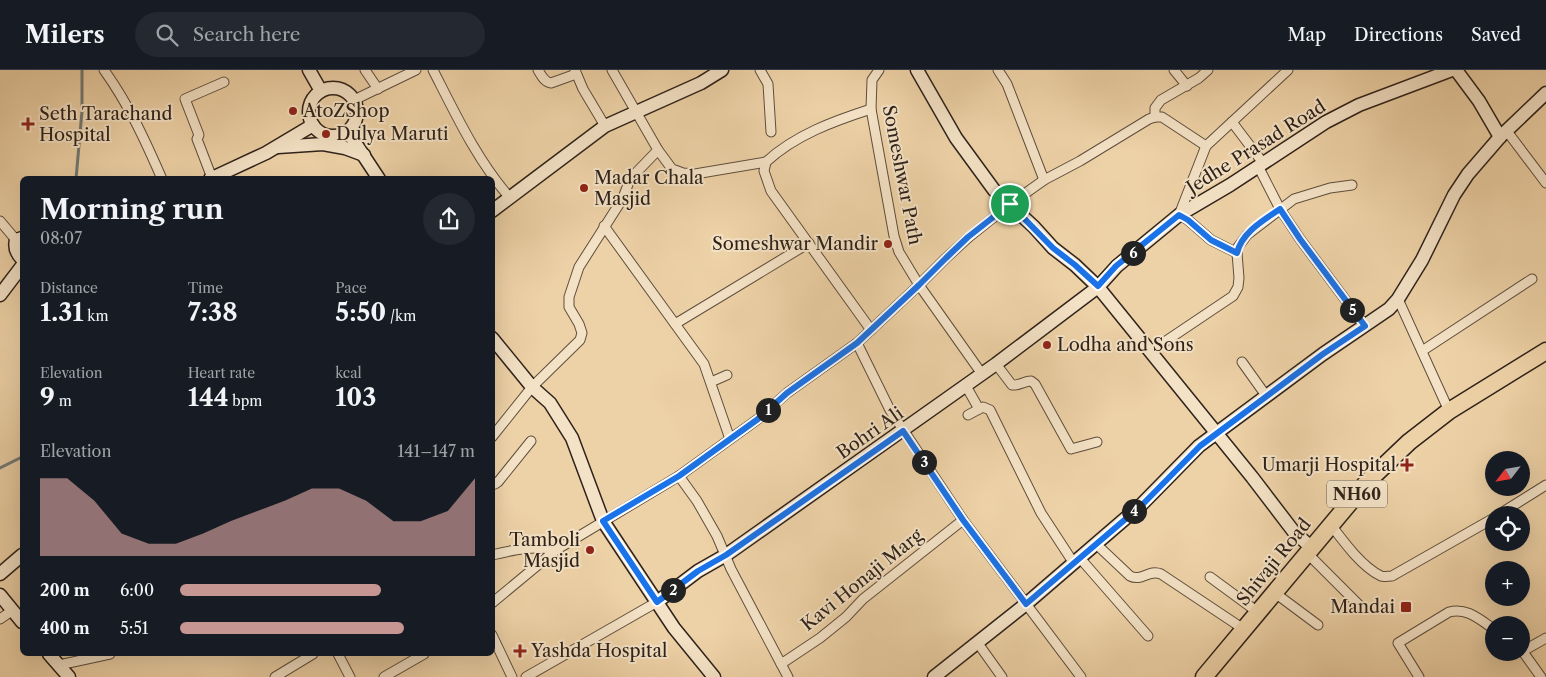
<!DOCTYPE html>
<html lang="en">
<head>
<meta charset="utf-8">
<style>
	:root { --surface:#171b24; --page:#242831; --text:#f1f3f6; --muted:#9ea1a6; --line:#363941; --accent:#c59692 }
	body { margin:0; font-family:"Libre Caslon Text",serif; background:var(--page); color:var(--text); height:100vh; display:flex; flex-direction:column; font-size:19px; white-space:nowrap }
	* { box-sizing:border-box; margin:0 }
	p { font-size:16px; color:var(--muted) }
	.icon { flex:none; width:28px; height:28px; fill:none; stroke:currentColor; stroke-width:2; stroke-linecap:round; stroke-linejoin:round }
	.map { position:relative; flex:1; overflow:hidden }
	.details { position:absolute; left:20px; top:106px; width:475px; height:480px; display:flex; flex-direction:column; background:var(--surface); border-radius:8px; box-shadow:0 5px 20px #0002 }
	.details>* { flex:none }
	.needle { width:32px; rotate:239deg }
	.tools { position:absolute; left:1485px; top:381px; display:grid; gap:10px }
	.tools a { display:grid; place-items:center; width:45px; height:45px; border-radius:50%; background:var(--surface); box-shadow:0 5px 20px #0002; font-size:25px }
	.pin { position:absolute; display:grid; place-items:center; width:42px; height:42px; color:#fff; margin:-21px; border:2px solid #fff; border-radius:50%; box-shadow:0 1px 5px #0007 }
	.km { position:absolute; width:25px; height:25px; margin:-12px; border-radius:50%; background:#222; color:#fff; font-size:14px; line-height:25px; text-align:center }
	.round { display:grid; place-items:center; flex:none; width:52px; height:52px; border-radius:26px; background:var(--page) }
	.summary { display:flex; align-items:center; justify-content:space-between; height:85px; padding:0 20px }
	h1 { font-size:28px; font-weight:800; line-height:38px }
	.metrics { display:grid; grid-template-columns:repeat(3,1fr); gap:8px; height:85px; padding:5px 20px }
	.metrics div { display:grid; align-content:center }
	.metrics b { font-size:25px; font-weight:800 }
	.metrics small { font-size:14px; font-weight:400 }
	.metrics p { font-size:14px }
	.chart { height:140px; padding:10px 20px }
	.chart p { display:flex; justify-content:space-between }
	.chart svg { width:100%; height:90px; margin-top:5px; fill:var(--accent); opacity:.7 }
	ul { padding:0 20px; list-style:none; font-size:16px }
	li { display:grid; grid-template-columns:80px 60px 1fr; align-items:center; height:38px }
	li i { height:12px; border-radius:6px; background:var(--accent) }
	header { display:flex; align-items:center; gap:30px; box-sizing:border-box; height:70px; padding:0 25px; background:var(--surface); border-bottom:1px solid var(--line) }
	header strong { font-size:24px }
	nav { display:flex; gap:28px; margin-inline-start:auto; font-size:18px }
	.search { width:350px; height:45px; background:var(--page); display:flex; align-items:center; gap:12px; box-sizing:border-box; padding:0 18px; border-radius:28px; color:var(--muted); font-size:19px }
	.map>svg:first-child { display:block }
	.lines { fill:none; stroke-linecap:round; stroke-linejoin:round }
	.stream { stroke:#717a76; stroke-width:3 }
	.street-casing { stroke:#5e4e3d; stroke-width:11 }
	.secondary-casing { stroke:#2e221a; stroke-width:15 }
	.highway-casing { stroke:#2e221a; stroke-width:19 }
	.street { stroke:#f4e2c6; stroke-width:9 }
	.secondary { stroke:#f4e2c6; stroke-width:12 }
	.highway { stroke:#eed2a7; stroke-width:16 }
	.route-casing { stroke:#fff; stroke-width:10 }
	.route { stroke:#1a73e8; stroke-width:6 }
	.poi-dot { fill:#8f2418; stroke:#f4e2c6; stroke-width:2 }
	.labels { text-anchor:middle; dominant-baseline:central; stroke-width:4; stroke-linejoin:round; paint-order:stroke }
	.shield { fill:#f4e2c6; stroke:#695c4e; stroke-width:1 }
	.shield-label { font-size:16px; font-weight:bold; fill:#2e221a }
	.poi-label { font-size:18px; fill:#2e221a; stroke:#f4e2c6; text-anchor:start }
	.street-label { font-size:18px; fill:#2e221a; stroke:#f4e2c6 }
</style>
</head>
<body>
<header>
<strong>Milers</strong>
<div class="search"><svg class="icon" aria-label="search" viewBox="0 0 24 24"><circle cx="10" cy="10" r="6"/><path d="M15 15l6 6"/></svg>Search here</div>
<nav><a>Map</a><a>Directions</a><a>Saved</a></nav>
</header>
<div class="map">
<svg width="1546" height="607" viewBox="0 0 1546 607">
	<rect width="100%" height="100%" fill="#eed2a7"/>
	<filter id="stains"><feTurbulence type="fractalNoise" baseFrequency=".004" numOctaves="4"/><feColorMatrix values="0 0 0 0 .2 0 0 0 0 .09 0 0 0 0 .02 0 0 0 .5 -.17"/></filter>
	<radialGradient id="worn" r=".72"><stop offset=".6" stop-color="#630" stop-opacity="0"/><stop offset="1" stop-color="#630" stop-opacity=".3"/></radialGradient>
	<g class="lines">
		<!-- stream -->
		<g class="stream">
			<path d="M76 109 82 41V0"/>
			<path d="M0 398 22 387"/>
		</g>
		<defs>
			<g id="street">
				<path d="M104 0C129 35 145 70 162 109"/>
				<path d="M365 0 378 19"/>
				<path d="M433 0C456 45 477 90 510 128"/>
				<path d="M538 0C542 6 544 12 551 13L576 4"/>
				<path d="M575 0 583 19 605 56"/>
				<path d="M612 0 658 80 672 99 683 103 695 104 766 92"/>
				<path d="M760 0 768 14 771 62"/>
				<path d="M879 0 872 10 871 39 894 166 899 182 919 215 982 304"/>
				<path d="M998 0 1007 14 1044 110"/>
				<path d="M1174 0 1187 16"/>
				<path d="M354 30 416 0"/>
				<path d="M1155 47V38L1161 30 1199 8 1208 0"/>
				<path d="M1232 52 1263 93"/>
				<path d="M1506 60 1546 113"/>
				<path d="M1258 96 1280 139 1300 169 1365 256"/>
				<path d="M212 108 197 69 199 65 185 29 224 12"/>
				<path d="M0 151 16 170"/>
				<path d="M604 156 704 294 730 369"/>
				<path d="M1237 183 1211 170 1188 150 1179 145 1206 76 1288 0"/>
				<path d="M1398 229 1449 341"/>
				<path d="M675 254 809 173"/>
				<path d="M871 260 771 121 764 101 766 92C795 65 834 51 871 39"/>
				<path d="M857 273 890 340 963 450 1081 607"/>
				<path d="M1151 281 1233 226 1238 217 1239 208 1237 183 1238 177 1247 165 1294 129 1330 118 1352 115"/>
				<path d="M1422 281 1532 209"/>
				<path d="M1242 292 1267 327"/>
				<path d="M996 294 1012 315C1019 316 1024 311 1031 311L1035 314 1071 379 1097 372"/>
				<path d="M711 312 727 305"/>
				<path d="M966 316 979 339"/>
				<path d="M968 345 983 337 990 340 1041 443 1073 492"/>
				<path d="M492 367 532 317 580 270 582 263 579 254 569 237V227L579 197 623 128 630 109 658 80"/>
				<path d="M679 406 697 431 717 466 731 499 788 607"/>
				<path d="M492 411 495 414 498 412 531 371"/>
				<path d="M1498 445 1546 415"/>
				<path d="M1331 455C1343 471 1362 497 1381 506 1384 507 1388 506 1392 506L1494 448"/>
				<path d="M1095 473 1130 506C1142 512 1148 499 1161 504L1245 560"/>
				<path d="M1307 483 1363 539"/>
				<path d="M492 485C513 480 535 475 556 480"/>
				<path d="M1079 487 1148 566"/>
				<path d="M1210 507 1259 543"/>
				<path d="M1275 523 1318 555"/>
				<path d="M492 533 556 480 679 406 758 349 787 323 857 273 919 215 946 188 969 167 1009 135 1044 110 1080 91 1149 49 1155 47H1162L1206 76"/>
				<path d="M0 549 13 540"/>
				<path d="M492 565 512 607"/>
				<path d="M977 572 1002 607"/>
				<path d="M1521 579 1541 607"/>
				<path d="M1523 581 1546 568"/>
				<path d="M338 584 350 607"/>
				<path d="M781 594 820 568 846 547 863 529 963 450"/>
				<path d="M59 595 110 584"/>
				<path d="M275 607 313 584"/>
				<path d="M384 607 424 584"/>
				<path d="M526 607 657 532"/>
				<path d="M1419 607 1398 573 1449 542C1467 537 1480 550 1494 559"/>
			</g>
			<g id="secondary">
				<path d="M309 0 321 21"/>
				<path d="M917 0 956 68 994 120 1034 157 1053 178 1075 195 1098 217 1252 407 1294 462 1312 478"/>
				<path d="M1456 0 1479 31 1500 67"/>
				<circle cx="333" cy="42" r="24"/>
				<path d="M348 62 379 109"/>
				<path d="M278 77 323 74 345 78 364 85"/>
				<path d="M210 109 266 83 313 55"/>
				<path d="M492 141 605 56 701 13 722 0"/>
				<path d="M22 168 16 170C14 178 17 184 22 189"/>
				<path d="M0 225 22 196"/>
				<path d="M492 268 532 317 550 333 572 368 603 451 674 558 714 607"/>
				<path d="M0 504 22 485"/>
				<path d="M0 525 22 552"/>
				<path d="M657 532 698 501 726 485 996 294 1098 217 1117 196 1179 145 1230 115 1326 52 1359 35 1452 0"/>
				<path d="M49 584 69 607"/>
				<path d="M934 607 1026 534 1141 435 1199 376 1323 284 1389 239 1398 229 1422 190 1454 125 1468 104 1500 67 1546 23"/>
			</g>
			<path id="highway" d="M1204 607 1367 412 1409 372 1449 341 1546 281"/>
		</defs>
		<!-- street casing -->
		<use href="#street" class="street-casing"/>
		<!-- secondary casing -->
		<use href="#secondary" class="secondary-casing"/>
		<!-- highway casing -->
		<use href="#highway" class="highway-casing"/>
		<!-- street -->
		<use href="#street" class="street"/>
		<!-- secondary -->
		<use href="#secondary" class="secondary"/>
		<!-- highway -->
		<use href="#highway" class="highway"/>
	</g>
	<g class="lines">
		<defs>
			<path id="route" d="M1010 134 1053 178 1075 195 1098 216 1116 196 1179 145 1188 150 1211 170 1237 183C1242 162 1264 150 1280 139L1300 169 1365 256 1323 284 1200 376 1142 435 1026 534 963 450 903 361 726 485 698 501 657 532 603 451 679 406 758 349 787 323 857 273 919 215 946 188 968 167Z"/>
		</defs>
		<!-- route casing -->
		<use href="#route" class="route-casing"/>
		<!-- route -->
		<use href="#route" class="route"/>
	</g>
	<!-- markers -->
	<g class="poi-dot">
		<circle cx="293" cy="41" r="5"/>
		<path d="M25.5 46.5h5v5h5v5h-5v5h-5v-5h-5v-5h5z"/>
		<circle cx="326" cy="64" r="5"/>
		<circle cx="584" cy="118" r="5"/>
		<circle cx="888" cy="174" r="5"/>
		<circle cx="1047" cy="275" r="5"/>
		<path d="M1404.5 387.5h5v5h5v5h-5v5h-5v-5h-5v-5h5z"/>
		<circle cx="590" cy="480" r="5"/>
		<rect x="1400" y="531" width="12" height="12" rx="2.5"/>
		<path d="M517.5 573.5h5v5h5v5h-5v5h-5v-5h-5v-5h5z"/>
	</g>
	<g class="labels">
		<!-- shield labels -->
		<rect class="shield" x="1327" y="410.5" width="60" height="27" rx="4"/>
		<g class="shield-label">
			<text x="1357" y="424">NH60</text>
		</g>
		<!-- poi labels -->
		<g class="poi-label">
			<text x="303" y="41">AtoZShop</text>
			<text x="39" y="44">Seth Tarachand<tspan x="39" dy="21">Hospital</tspan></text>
			<text x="336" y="64">Dulya Maruti</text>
			<text x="594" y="108">Madar Chala<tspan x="594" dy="21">Masjid</tspan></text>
			<text x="878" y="174" text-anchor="end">Someshwar Mandir</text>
			<text x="1057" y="275">Lodha and Sons</text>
			<text x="1396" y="395" text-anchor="end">Umarji Hospital</text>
			<text x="580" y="470" text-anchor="end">Tamboli<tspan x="580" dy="21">Masjid</tspan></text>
			<text x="1395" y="537" text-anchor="end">Mandai</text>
			<text x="531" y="581">Yashda Hospital</text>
		</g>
		<!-- street labels -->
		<g class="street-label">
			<text transform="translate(1256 77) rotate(-32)">Jedhe Prasad Road</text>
			<text transform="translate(902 105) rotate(79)">Someshwar Path</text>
			<text transform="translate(870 363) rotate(-35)">Bohri Ali</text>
			<text transform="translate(1274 492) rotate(-51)">Shivaji Road</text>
			<text transform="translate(862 510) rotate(-39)">Kavi Honaji Marg</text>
		</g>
	</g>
	<rect width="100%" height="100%" filter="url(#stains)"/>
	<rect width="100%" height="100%" fill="url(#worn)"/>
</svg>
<div class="tools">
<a><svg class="needle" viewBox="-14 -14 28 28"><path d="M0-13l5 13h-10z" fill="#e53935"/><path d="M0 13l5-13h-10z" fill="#9ea1a6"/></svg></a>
<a><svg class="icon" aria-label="locate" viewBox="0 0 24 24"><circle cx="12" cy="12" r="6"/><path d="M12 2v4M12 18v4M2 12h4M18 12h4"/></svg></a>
<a>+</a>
<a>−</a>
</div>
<div class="pin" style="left:1010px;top:134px;background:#1e9e55"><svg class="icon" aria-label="arrive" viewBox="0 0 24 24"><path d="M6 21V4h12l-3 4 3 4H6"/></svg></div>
<b class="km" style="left:768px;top:340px">1</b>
<b class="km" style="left:673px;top:520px">2</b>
<b class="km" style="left:924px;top:392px">3</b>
<b class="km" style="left:1134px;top:441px">4</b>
<b class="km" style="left:1352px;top:240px">5</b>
<b class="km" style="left:1133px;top:183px">6</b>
<section class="details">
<div class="summary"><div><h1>Morning run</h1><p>08:07</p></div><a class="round"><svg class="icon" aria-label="share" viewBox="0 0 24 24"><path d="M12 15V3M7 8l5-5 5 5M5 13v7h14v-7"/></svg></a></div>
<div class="metrics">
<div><p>Distance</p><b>1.31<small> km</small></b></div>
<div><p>Time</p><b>7:38</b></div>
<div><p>Pace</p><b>5:50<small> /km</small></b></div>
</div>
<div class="metrics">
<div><p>Elevation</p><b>9<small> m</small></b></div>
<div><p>Heart rate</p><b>144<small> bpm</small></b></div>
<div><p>kcal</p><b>103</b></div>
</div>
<div class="chart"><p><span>Elevation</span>141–147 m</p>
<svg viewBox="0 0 160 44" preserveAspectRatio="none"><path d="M0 44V6L10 6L20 17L30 33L40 38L50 38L60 33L70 27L80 22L90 17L100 11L110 11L120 17L130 27L140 27L150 22L160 6V44z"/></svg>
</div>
<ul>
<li><b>200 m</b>6:00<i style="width:68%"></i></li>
<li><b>400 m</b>5:51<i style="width:76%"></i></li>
</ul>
</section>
</div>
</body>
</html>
